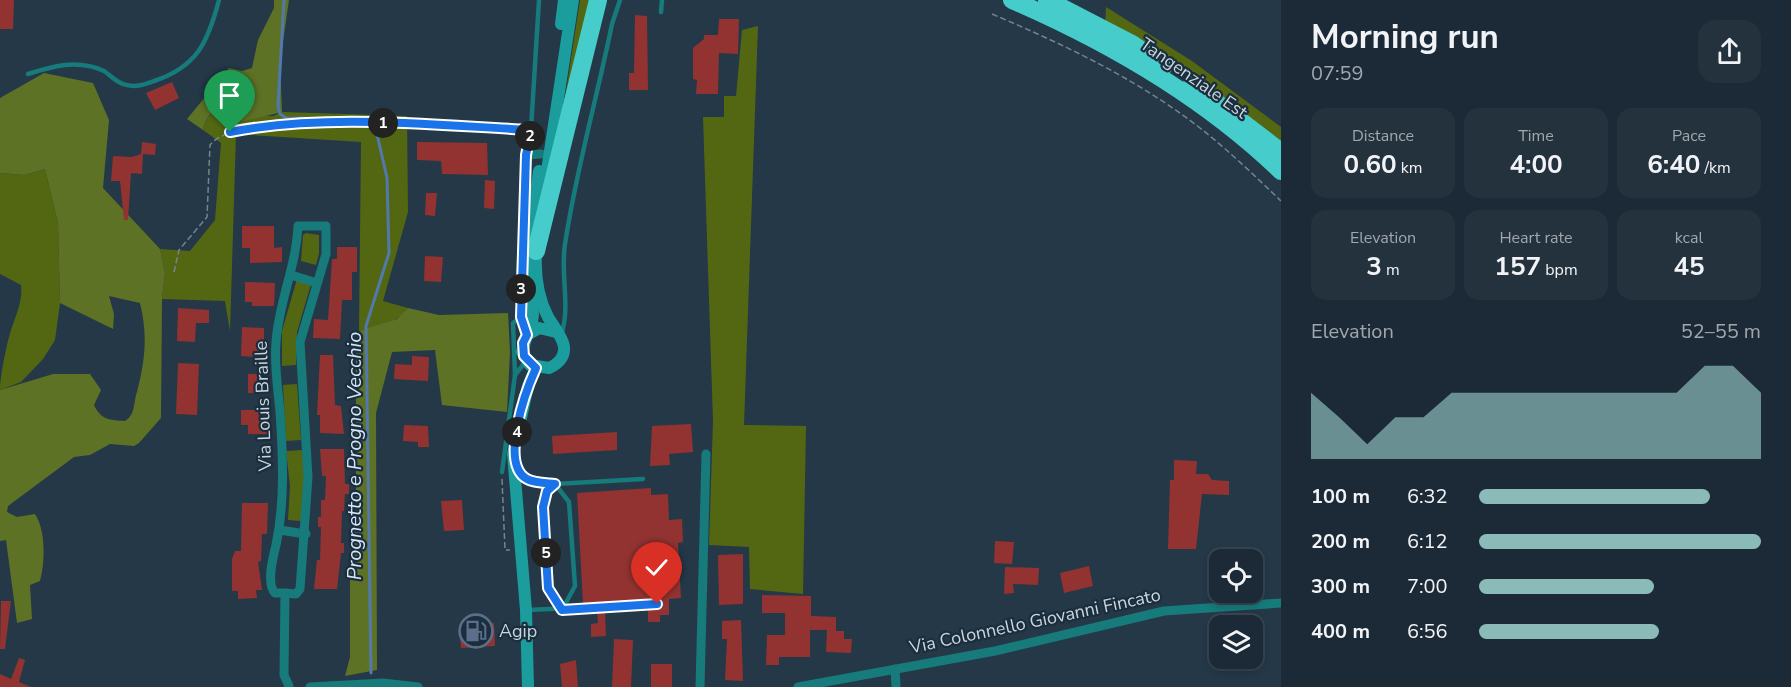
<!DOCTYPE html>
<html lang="en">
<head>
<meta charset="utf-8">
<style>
	:root { --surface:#1b2a36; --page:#24323e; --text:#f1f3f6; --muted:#a0a7ad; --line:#394651; --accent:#8bbbb9 }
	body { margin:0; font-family:"Nunito Sans",sans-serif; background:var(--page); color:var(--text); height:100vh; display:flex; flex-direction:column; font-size:22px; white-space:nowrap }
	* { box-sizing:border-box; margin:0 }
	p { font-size:20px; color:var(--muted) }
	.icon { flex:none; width:33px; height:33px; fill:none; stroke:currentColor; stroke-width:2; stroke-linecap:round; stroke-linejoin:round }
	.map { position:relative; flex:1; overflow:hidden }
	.details { display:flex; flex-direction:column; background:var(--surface); width:510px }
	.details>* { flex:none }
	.controls { position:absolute; left:1209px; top:549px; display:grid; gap:12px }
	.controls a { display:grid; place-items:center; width:54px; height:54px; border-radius:12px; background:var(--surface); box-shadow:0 3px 9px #0003,0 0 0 2px var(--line); font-size:30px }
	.pin { position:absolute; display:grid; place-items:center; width:51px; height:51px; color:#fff; margin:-62px -26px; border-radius:50% 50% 50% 0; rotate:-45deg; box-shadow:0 0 6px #0007 }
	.pin .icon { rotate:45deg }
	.km { position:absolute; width:30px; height:30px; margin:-15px; border-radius:50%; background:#222; color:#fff; font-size:16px; line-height:30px; text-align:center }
	.round { display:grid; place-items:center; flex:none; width:63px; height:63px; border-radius:18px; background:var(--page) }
	.head { display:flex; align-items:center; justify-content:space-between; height:102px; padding:0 30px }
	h1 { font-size:33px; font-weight:700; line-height:45px }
	.metrics { display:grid; grid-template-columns:repeat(3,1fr); gap:9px; height:102px; padding:6px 30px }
	.metrics div { display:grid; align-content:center; border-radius:15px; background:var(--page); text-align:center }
	.metrics b { font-size:26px; font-weight:700 }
	.metrics small { font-size:16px; font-weight:400 }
	.metrics p { font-size:16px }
	.chart { height:168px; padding:12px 30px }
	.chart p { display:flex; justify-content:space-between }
	.chart svg { width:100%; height:108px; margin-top:6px; fill:var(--accent); opacity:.7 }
	ul { padding:0 30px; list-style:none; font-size:20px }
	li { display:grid; grid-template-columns:96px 72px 1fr; align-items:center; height:45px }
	li i { height:15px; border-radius:8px; background:var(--accent) }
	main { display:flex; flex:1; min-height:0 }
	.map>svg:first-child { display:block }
	.green { fill:#536713 }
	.forest { fill:#5e7226 }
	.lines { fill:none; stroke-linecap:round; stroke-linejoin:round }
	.stream { stroke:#5179ad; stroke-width:3 }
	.building { fill:#923331 }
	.path { stroke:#738490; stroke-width:1.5; stroke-dasharray:6 3; stroke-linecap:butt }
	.lane { stroke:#167b7a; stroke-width:4.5 }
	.street { stroke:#167b7a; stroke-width:9 }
	.secondary { stroke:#1a9d9c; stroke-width:12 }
	.highway { stroke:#46ccca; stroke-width:18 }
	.route-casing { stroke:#fff; stroke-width:12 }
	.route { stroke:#1a73e8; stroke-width:8 }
	.labels { text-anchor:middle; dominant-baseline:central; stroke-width:4.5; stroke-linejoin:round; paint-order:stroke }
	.street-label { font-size:18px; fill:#c9d5de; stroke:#1a2e3d }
	.poi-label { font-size:18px; fill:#c9d5de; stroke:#1a2e3d; text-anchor:start }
	.water-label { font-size:20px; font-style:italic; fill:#d7e6fa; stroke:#1a2e3d }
</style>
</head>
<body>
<main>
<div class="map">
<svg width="1281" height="687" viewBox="0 0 1281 687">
	<rect width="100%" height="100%" fill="#243848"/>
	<!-- green -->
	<g class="green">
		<path d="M580 0H593L560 131Z"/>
		<path d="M1106 7 1192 61 1281 127V147L1208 90 1105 26Z"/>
		<path d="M758 26 744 425 806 426 803 594 750 589 749 547 709 545 713 421 703 117H724V96H736L742 30Z"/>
		<path d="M222 108 234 113 273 116 282 112 407 116 408 212 383 301 408 308C397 324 376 326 359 331L361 142 236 134 230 331 225 301 162 299 165 273 160 249 190 251 215 220 221 143 203 130C206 118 210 112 222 108Z"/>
		<path d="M45 169 58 223 60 303 55 340 43 359 21 382 0 390C0 377 7 342 11 330 16 315 23 300 21 285L0 274V173L25 175Z"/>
		<path d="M306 233 319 235V253L316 265 301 261 303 235Z"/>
		<path d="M297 279 311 284 297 332 296 365 282 366V331Z"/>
		<path d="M297 384 301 440 286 441 283 385Z"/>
		<path d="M302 450 305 484 301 521 288 520 290 486 286 451Z"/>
	</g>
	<!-- forest -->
	<g class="forest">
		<path d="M274 0H289L280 62 282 112 244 121 236 119 229 109C213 107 206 116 203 130L187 119 229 68 242 71 252 68 258 40 274 8Z"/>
		<path d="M44 73 93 83 109 120 103 188 160 249 165 273 162 299 161 418 139 443 134 446 110 444 90 455 74 457 8 506 7 512 17 517 35 514C46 530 45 563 40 581L30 585 32 619 17 623 6 540 0 541V390L53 374H90L101 390 94 405C101 420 110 420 125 421 136 414 133 403 137 392 145 360 148 336 140 303L109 296 114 314 113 329 60 303 58 223 45 169 25 175 0 173V98Z"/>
		<path d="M408 308 439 315 508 313 510 352 507 412 442 405 435 350 392 352 376 413 377 670 345 676 350 657V563L356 512V344L359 331 397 319Z"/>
	</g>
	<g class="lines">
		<!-- stream -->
		<g class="stream">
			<path d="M284 0 278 106 280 114 286 118 376 119"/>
			<path d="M371 673 366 326 389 253 387 178 377 134"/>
		</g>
	</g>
	<!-- building -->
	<g class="building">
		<path d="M0 0H14L13 29H0Z"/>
		<path d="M635 15 647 16 648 90H629V73H634Z"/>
		<path d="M719 19H739L738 54 719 53 718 94H696L697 80 693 79V48L704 39V35H718Z"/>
		<path d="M172 82 179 98 155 110 146 93Z"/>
		<path d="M142 142 156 144 155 155 143 154 142 174 131 173 128 220H124L120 181H111L113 156 132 157 141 154Z"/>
		<path d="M417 142 487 143 488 175 442 174 441 161 417 160Z"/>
		<path d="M485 180 495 181 494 209 484 208Z"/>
		<path d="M426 193H437L435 216 425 215Z"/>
		<path d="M242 226H274V248L282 247V262L250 263V248H242Z"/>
		<path d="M337 247H357V272H352V300H342L340 339 313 338 314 319 328 320 332 259H337Z"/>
		<path d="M425 256 443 257 441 282 424 281Z"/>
		<path d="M245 282 275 283 274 306H252V302H245Z"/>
		<path d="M178 308 209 310V323H196L195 342 177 341Z"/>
		<path d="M242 327 264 328V348H259L258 357 241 356Z"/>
		<path d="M320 355H333L335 405 341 406 344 434 320 433V415H317Z"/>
		<path d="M412 356 429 357 428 381 394 379 395 364 412 365Z"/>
		<path d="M178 363 199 364 197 415 176 414Z"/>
		<rect x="248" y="374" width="14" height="19"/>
		<path d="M241 410H269V434H248V425H241Z"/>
		<path d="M691 424 693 452 669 454 670 465 650 466 652 426Z"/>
		<path d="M404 425 428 426 429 447H418V442L403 441Z"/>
		<path d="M617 432V450L553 454 552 436Z"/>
		<path d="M320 449H344L345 484H349V494H345L344 511H342L341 543H344V553H341L337 589H314L317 560H320L321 527H318V517H321V500H325L326 476H322Z"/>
		<path d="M1174 460 1197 461 1196 474H1208L1212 480 1229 481V495L1202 494 1196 549H1168L1170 480H1174Z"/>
		<path d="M651 488V495L668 494 669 520 682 519 683 542 678 543 681 598 669 599V615H660V622H648V609L660 607 661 603 659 600 583 603 577 493Z"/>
		<path d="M462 500 464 530 444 531 441 501Z"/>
		<path d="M242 503H268L267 534H262L261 561 258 562 262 590H256L257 598 238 599V591H232V559L235 551H241Z"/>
		<path d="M995 541 1014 542 1012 564 994 563Z"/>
		<path d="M743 554V604L719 605 718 555Z"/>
		<path d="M1209 556 1220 557V585L1208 584Z"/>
		<path d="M1089 566 1093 586 1064 593 1060 573Z"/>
		<path d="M1005 567 1039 568 1038 585 1013 584 1014 593 1004 594Z"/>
		<path d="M762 595 811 596V616L836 617V631H844V639H852L851 653 826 652 827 630H810V657H779V665H766L767 635H785V613H762Z"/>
		<path d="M1 601H11L5 649H0Z"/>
		<path d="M597 611H605L606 636 591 637V624L598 623Z"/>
		<path d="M741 620 743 681 725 680 727 639H722V621Z"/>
		<path d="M494 623 495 646 461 648 459 625Z"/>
		<path d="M614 639 633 640 631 687H612Z"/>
		<path d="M19 658 25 660 19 682 31 687H0V674L11 679Z"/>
		<path d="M576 660 578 687H562L560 664Z"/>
		<rect x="651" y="664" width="21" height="23"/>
	</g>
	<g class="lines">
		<!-- path -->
		<g class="path">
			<path d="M992 14C1065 45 1137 79 1200 128 1228 150 1255 176 1281 201"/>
			<path d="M174 272 179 250 207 217 210 145C237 107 470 127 521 129"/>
			<path d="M502 479 505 550H510"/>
		</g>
		<!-- lane -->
		<g class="lane">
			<path d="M661 12 662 0"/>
			<path d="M28 74C53 66 78 59 104 71 110 75 116 82 123 84 134 88 144 85 154 81 197 67 208 42 219 0"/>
			<path d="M531 129 539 0"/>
			<path d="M526 334C511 288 524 205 526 155"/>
			<path d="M561 335C571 308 560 274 565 244 576 170 597 98 612 24L620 0"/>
			<path d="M515 375 526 361"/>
			<path d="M519 470 528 480 555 484 643 479"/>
			<path d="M502 472 515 375 513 323 521 317"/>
			<path d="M555 484 569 502 575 586 562 610 548 588 543 507 547 491Z"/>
			<path d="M528 610 657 604"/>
		</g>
		<!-- street -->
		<g class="street">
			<path d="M531 130 526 155 541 154"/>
			<path d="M291 275 317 283"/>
			<path d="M279 530 306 534"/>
			<path d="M285 593H275C266 584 273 557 276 545 285 502 283 456 280 412 278 389 274 366 276 343 278 304 296 268 298 226H326V254L300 342 308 477 300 589 296 594 285 593 284 675 289 686"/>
			<path d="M895 669 896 687"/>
			<path d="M310 687 383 683 418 687"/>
			<path d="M700 687 706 454"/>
			<path d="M798 687 995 651 1164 611 1281 603"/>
		</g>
		<!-- secondary -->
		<g class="secondary">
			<path d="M561 24 564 0"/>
			<path d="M545 184 573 0"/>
			<path d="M537 243C534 269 536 294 548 317 553 326 563 337 564 347 565 357 558 364 549 368L530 365 522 352 527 335 539 328 556 332"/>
			<path d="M531 331 533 314 528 250 539 171"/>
			<path d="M528 687 526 610 513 454 528 386 536 368"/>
		</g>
		<!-- highway -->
		<g class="highway">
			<path d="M1012 0C1109 42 1204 97 1281 171"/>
			<path d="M1047 0 1132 44 1164 66"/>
			<path d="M1192 84 1281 152"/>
			<path d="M536 251 598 0"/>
		</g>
	</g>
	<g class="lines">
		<defs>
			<path id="route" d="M230 132C327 113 432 125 531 130L526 155 521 317 527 335 523 343 524 356 536 368C526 390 499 464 527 479 534 483 546 483 555 484L547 491 543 507 548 588 562 610 657 604"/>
		</defs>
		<!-- route casing -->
		<use href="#route" class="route-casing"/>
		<!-- route -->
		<use href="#route" class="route"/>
	</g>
	<!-- icons -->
	<defs>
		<symbol id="fuel-ring" viewBox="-11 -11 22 22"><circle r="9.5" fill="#1a2e3d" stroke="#5c6f8a" stroke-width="1.5"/><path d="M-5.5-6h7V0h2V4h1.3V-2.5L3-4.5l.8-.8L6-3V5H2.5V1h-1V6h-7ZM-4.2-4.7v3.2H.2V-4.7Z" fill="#5c6f8a"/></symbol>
	</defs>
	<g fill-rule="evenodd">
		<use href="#fuel-ring" x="457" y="612" width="38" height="38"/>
	</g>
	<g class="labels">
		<!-- street labels -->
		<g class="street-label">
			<text transform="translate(1194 78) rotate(35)">Tangenziale Est</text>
			<text transform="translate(263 406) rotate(-92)">Via Louis Braille</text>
			<text transform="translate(1035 621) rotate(-12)">Via Colonnello Giovanni Fincato</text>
		</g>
		<!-- poi labels -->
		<g class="poi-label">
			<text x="499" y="631">Agip</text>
		</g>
		<!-- water labels -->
		<g class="water-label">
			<text transform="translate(354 456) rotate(-90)">Prognetto e Progno Vecchio</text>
		</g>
	</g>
</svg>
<div class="controls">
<a><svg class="icon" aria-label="locate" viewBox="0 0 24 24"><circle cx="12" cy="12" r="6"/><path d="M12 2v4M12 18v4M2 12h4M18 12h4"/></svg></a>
<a><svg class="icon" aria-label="layers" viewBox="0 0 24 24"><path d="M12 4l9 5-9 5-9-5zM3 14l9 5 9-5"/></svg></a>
</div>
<div class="pin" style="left:230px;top:132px;background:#1e9e55"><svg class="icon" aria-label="arrive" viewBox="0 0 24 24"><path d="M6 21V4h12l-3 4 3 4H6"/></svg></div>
<div class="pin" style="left:657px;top:604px;background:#d93025"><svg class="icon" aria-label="check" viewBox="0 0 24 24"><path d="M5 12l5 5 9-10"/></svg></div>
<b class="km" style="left:383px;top:123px">1</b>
<b class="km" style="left:530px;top:136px">2</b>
<b class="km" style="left:521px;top:289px">3</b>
<b class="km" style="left:517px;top:432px">4</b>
<b class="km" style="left:546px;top:553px">5</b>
</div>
<section class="details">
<div class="head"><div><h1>Morning run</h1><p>07:59</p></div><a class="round"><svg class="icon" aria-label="share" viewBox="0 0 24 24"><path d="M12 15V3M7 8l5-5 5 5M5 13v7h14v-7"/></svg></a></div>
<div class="metrics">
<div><p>Distance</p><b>0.60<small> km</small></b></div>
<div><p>Time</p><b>4:00</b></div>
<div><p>Pace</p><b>6:40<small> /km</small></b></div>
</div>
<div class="metrics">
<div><p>Elevation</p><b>3<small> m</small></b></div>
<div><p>Heart rate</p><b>157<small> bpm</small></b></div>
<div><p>kcal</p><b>45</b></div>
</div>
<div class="chart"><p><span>Elevation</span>52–55 m</p>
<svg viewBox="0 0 160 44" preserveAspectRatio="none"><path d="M0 44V17L10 27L20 38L30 27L40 27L50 17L60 17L70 17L80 17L90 17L100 17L110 17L120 17L130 17L140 6L150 6L160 17V44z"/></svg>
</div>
<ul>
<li><b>100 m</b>6:32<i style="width:82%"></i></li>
<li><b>200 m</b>6:12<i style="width:100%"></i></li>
<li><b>300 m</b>7:00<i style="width:62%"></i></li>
<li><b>400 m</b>6:56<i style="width:64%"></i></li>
</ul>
</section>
</main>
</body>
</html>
